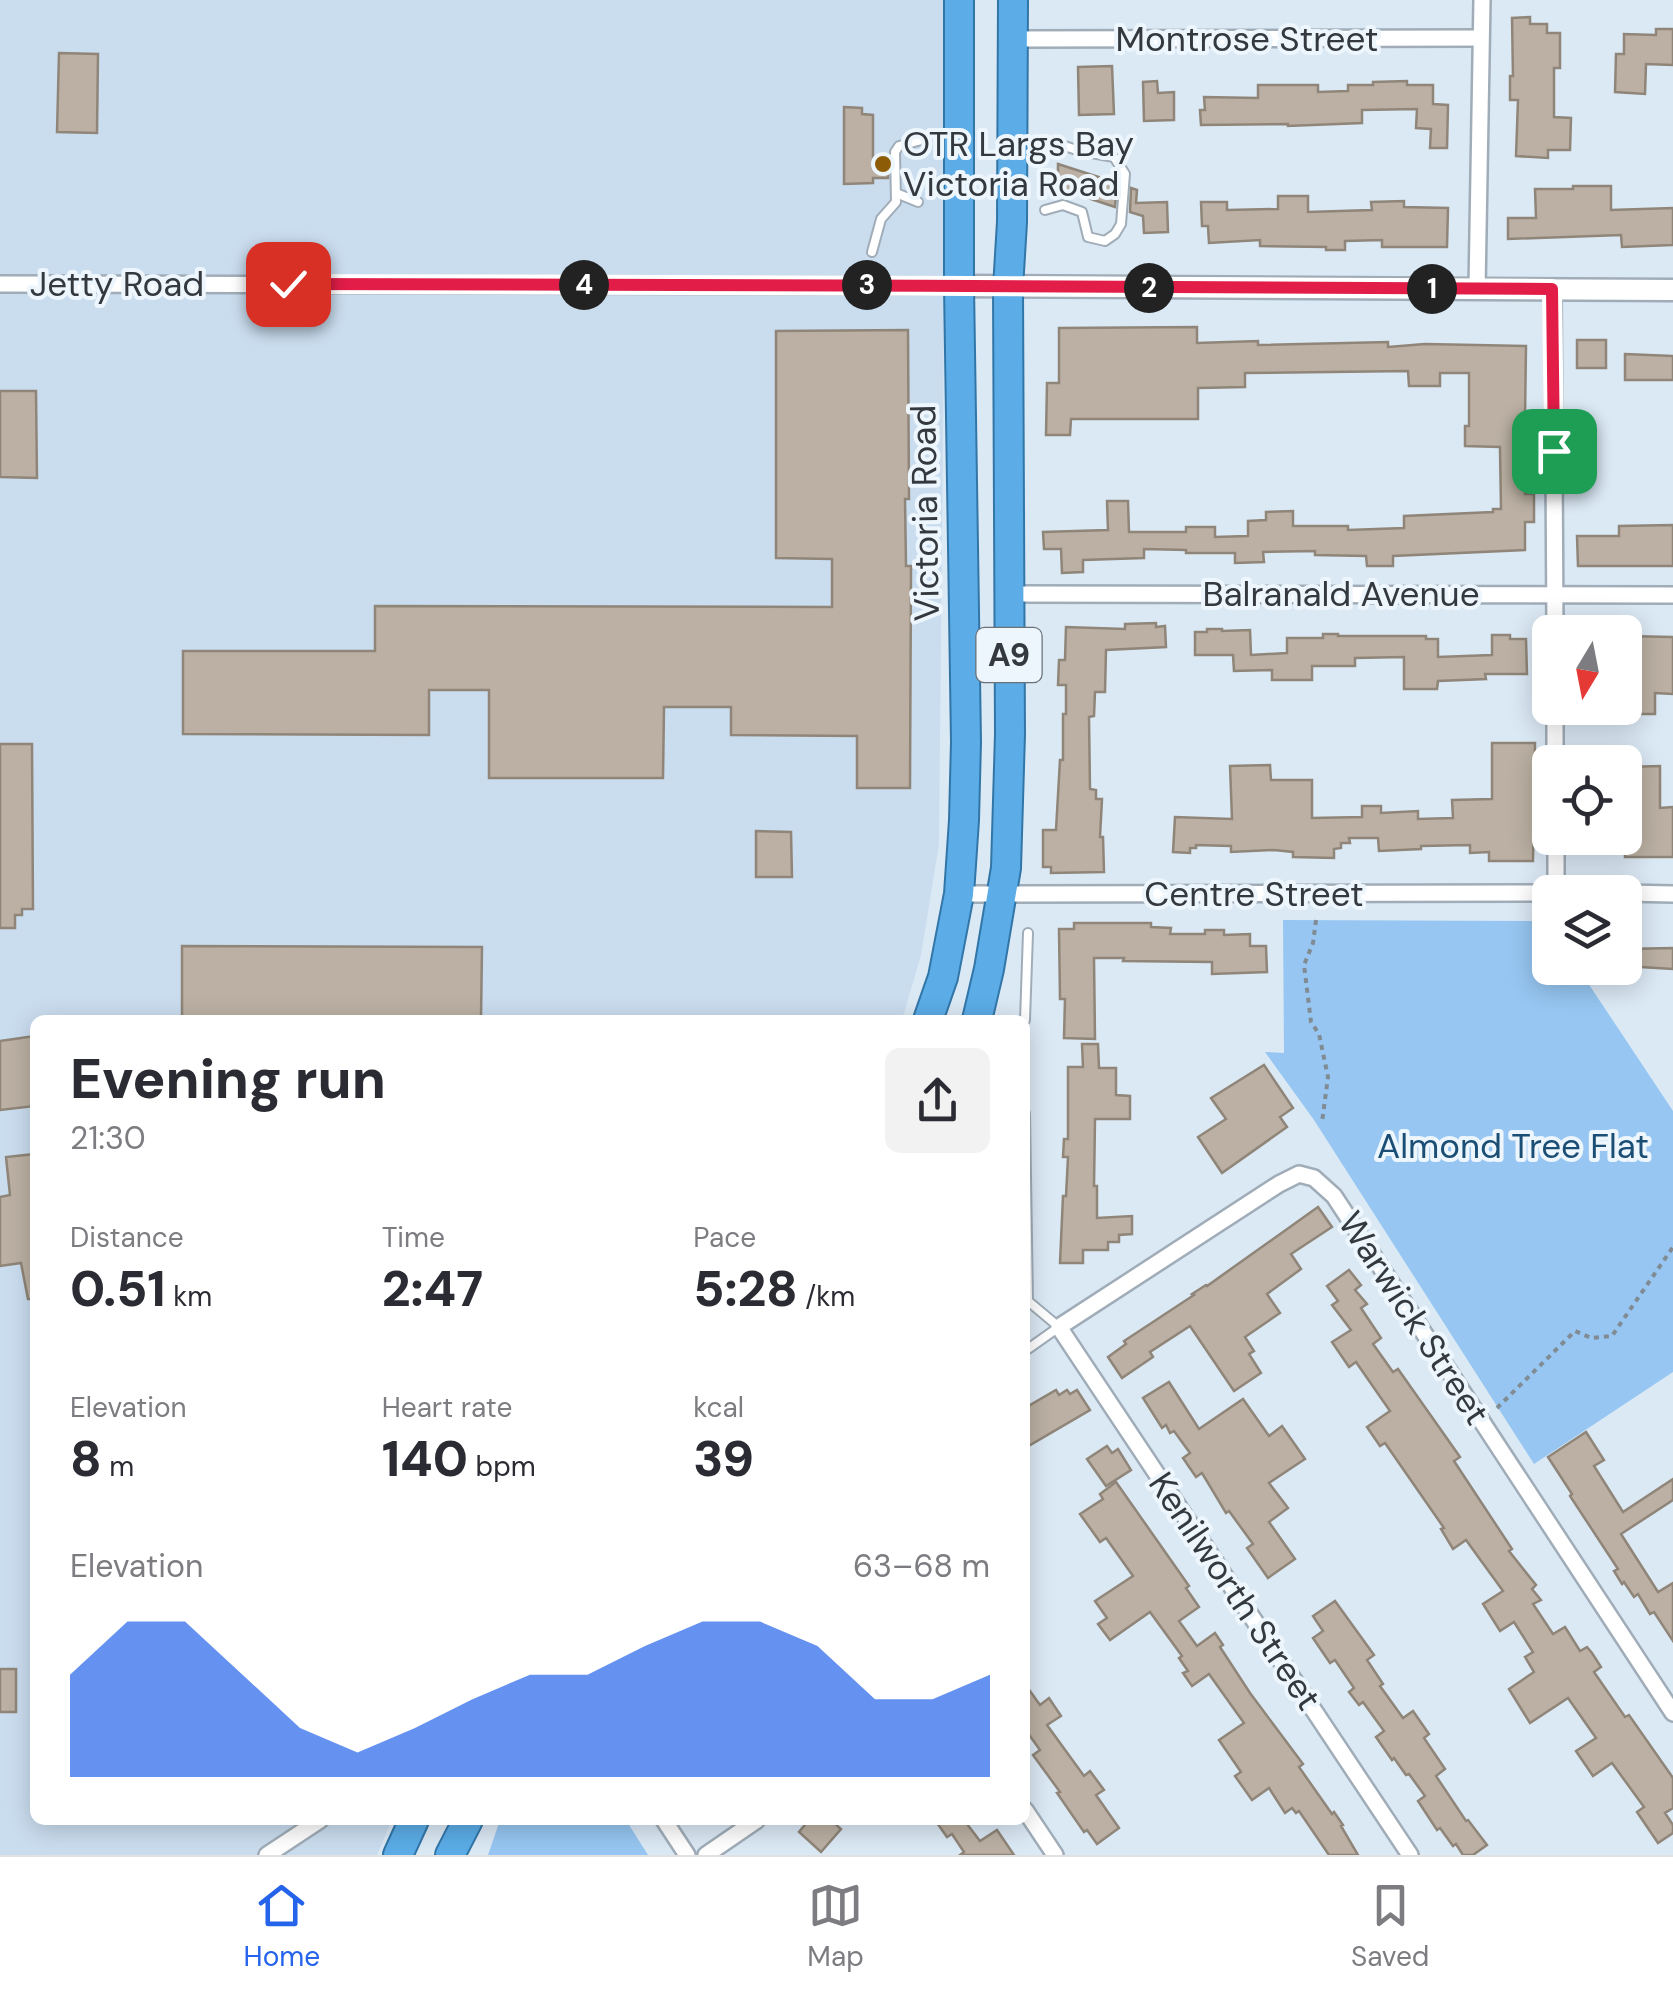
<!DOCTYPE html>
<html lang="en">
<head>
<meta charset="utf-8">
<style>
	:root { --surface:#fff; --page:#f2f2f3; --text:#2b2b33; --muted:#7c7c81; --line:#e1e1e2; --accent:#2563eb }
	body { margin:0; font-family:"DM Sans",sans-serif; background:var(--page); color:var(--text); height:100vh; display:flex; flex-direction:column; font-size:38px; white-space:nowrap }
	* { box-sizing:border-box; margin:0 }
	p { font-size:32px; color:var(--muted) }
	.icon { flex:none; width:55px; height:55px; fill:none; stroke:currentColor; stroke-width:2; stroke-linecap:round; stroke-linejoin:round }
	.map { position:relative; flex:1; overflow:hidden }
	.drawer { position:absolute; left:30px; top:1015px; width:1000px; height:810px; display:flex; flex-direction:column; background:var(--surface); border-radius:15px; box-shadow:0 5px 25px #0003 }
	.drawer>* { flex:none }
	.needle { width:65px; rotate:190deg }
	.buttons { position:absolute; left:1532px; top:615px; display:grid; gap:20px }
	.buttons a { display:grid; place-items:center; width:110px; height:110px; border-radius:15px; background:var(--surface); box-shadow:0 5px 25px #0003; font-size:50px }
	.pin { position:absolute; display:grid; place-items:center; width:85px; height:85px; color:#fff; margin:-42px; border-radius:20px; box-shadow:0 5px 15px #0006 }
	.km { position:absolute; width:50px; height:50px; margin:-25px; border-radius:50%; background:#222; color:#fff; font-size:28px; line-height:50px; text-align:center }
	.round { display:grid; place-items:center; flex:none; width:105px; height:105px; border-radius:15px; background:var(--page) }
	.headline { display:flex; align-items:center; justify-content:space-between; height:170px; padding:0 40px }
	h1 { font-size:55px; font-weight:800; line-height:75px }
	.figures { display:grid; grid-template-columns:repeat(3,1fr); gap:15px; height:170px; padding:10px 40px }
	.figures div { display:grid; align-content:center }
	.figures b { font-size:50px; font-weight:800 }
	.figures small { font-size:28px; font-weight:400 }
	.figures p { font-size:28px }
	.chart { height:280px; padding:20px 40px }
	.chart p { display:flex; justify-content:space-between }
	.chart svg { width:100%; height:180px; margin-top:10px; fill:var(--accent); opacity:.7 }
	.tabs { display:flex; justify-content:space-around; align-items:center; height:140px; border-top:2px solid var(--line); background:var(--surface); font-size:28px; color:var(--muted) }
	.tabs a { display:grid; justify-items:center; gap:5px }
	.tabs .selected { color:var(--accent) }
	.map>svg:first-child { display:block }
	.built { fill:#caddef }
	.green { fill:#96c6f1 }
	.building { fill:#bbb0a3; stroke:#8f8578; stroke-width:2.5 }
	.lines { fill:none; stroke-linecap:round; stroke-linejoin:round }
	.service-casing { stroke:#a0adb8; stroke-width:12 }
	.minor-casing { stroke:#a0adb8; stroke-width:20 }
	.tertiary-casing { stroke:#a0adb8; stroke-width:25 }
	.trunk-casing { stroke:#3276a8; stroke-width:32 }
	.path { stroke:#818b93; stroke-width:4; stroke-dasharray:5 5; stroke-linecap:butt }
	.service { stroke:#fff; stroke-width:8 }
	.minor { stroke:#fff; stroke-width:15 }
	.tertiary { stroke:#fff; stroke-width:20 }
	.trunk { stroke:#5bace7; stroke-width:28 }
	.route-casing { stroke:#fff; stroke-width:20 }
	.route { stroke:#e11d48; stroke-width:12 }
	.poi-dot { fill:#8d5c06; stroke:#edf5fd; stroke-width:4 }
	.labels { text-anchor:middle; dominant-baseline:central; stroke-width:8; stroke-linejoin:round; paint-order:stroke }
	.shield { fill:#edf5fd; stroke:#6b7177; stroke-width:2.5 }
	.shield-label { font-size:32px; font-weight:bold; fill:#33393e }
	.street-label { font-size:35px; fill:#33393e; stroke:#edf5fd }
	.poi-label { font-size:35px; fill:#33393e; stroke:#edf5fd; text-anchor:start }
	.park-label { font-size:35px; fill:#1b4e75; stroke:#edf5fd }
</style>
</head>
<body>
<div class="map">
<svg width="1673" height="1855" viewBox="0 0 1673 1855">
	<rect width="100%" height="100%" fill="#dbe9f5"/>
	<!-- built -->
	<path class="built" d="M0 0H943L944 331 939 844 921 955 902 1020H35V1820H392L377 1855H0Z"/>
	<!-- green -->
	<g class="green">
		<path d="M1283 920 1547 921 1550 924V968H1578L1673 1111V1372L1534 1464 1314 1120 1265 1052 1284 1053Z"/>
		<path d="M500 1820H626L648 1855H488Z"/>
	</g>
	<!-- building -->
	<g class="building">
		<path d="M1530 17V24H1547V33H1560V68H1554V117L1571 118 1570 150H1548V158L1516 156 1518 100H1510V76H1513L1512 18Z"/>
		<path d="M1656 29H1673V65L1646 64 1645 94 1615 92 1616 54H1624V34L1656 35Z"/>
		<path d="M59 53 98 54 97 133 57 132Z"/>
		<path d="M1112 66 1114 114 1079 115 1078 67Z"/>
		<path d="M1157 81 1158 93 1174 92V120L1144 121 1143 82Z"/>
		<path d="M1407 81V85H1433V104L1448 105 1447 148H1430L1431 129 1416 128 1417 109 1362 110V123L1288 126V124L1201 125 1200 110H1205L1204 97 1258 98V85H1318V92L1348 91V85H1373V82Z"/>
		<path d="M844 107 862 108V114L873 115V158H888V178H873V183L844 184Z"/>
		<path d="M1058 164 1117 183 1115 207 1058 188Z"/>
		<path d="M1573 186H1611V210L1673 208V245L1622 247 1621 235 1508 239V218H1536L1535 189H1573Z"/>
		<path d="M1131 188 1137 190 1136 203 1167 202 1168 232 1144 233 1143 216 1130 212Z"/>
		<path d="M1278 196H1308V212L1372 210 1371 202 1404 201V207L1448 208 1447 247H1382V240L1345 241V250H1326V247L1260 246V240L1209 243 1208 226H1202L1201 202H1227V210L1278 209Z"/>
		<path d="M1197 327V343L1258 341V345L1388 342V347L1425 344 1526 346 1525 419H1522V454H1524L1525 494H1534V522H1525V550L1393 556V566H1367L1366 556 1315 555V551L1263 552 1264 562 1235 563V553H1186V550L1144 549V558L1083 560V572L1062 573 1061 549H1044L1043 532 1108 530 1107 501H1128L1129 532H1186V527H1215V537L1248 536V521L1266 520V512L1293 511V526H1348V530L1404 528V516L1493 512V509H1501L1500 447 1465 446V426H1469V373H1440V386H1409L1408 371 1245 373V387L1198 388V419H1071L1070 435H1046L1047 383H1059V328Z"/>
		<path d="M908 330 909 499H905L906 566H911L910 788H857V736L731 735V707H664L663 778H489V690H429V735L183 734V651H375V606L832 607V559L776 558V331Z"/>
		<rect x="1577" y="340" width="29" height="28"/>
		<path d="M1625 354 1673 356V380H1625Z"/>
		<path d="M0 391H36L37 478 0 477Z"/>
		<path d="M1673 525V566H1578L1577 536H1619V526Z"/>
		<path d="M1156 623V627L1165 626 1166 647 1106 650 1105 692H1095L1094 716 1089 717 1090 789 1096 790V799H1102L1100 837H1103L1104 872 1051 873V867H1043V830H1056L1060 760H1063V714H1066V685H1058L1059 660H1065L1066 627 1125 629V624Z"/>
		<path d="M1207 629H1222V631L1250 630 1251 655 1287 653V638H1323V634H1338V636H1426V639H1438V657L1492 655V635H1510V639H1526L1527 674H1485L1486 679 1438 681 1437 689H1404V657L1355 658V666H1312V680H1272V670L1234 671 1233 655H1195V632H1207Z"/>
		<path d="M1625 636 1673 637V694L1655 693V714H1625Z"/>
		<path d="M1492 743H1535L1533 861H1489V852L1470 853V845L1421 846V849L1379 851 1378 838H1349L1350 843H1341V848L1334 849V858L1293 857V852L1274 850 1231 852V846L1196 845V848H1190V853L1173 852 1175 817 1232 819 1230 766 1270 765 1271 780H1312V818L1362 817V806H1381V813L1418 811V819L1453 818 1452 800 1492 799Z"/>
		<path d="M0 744H32L33 909H22V915H15V928H0Z"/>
		<path d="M1660 766V808L1673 807V857H1625V767Z"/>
		<path d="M756 831 791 832 792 877H756Z"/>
		<path d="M1074 923H1151V927L1171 928 1170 934H1205V930H1224V935L1250 934V946H1266L1267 972 1212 974V962L1123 961 1124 958H1094L1095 1039 1064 1038 1065 999H1060L1059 929H1074Z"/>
		<path d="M182 946 482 947 481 1020H182Z"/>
		<path d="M1673 948V969L1625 966V949Z"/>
		<path d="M35 1036V1106L0 1110V1041Z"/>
		<path d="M1082 1044H1098L1099 1068H1116V1095L1130 1096V1119H1095L1094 1186H1097V1218L1132 1216V1234L1119 1235V1242H1108V1250H1083V1263H1060L1063 1196H1066L1068 1157H1063L1064 1139H1068V1067H1083Z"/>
		<path d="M1264 1065 1293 1108 1280 1117 1287 1127 1222 1173 1198 1137 1226 1119 1211 1098Z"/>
		<path d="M35 1154V1299H28L21 1263 0 1266V1197L10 1195 6 1157Z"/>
		<path d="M1318 1207 1332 1227 1291 1254 1301 1269 1267 1294 1280 1313 1245 1337 1254 1351 1249 1354 1261 1373 1234 1391 1190 1326 1150 1352 1153 1357 1122 1378 1108 1357 1126 1344 1124 1341 1194 1295 1192 1294 1206 1285 1207 1286Z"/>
		<path d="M1349 1270 1361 1285 1355 1290 1367 1304 1361 1308 1381 1338 1373 1344 1393 1372 1398 1369 1460 1457 1454 1461 1512 1549 1509 1551 1536 1585 1532 1589 1541 1600 1533 1604 1553 1634 1565 1627 1580 1651 1587 1647 1592 1653 1601 1667 1594 1672 1625 1717 1629 1715 1673 1778V1808L1665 1813 1673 1825V1833L1658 1843 1637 1812 1644 1807 1612 1763 1593 1776 1576 1751 1596 1738 1568 1698 1530 1723 1509 1689 1534 1672 1525 1657 1533 1652 1514 1622 1500 1631 1483 1604 1503 1591 1466 1540 1453 1549 1441 1529 1444 1528 1385 1443 1380 1446 1367 1427 1390 1411 1356 1362 1349 1367 1332 1342 1351 1330 1332 1305 1338 1301 1327 1286Z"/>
		<path d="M1169 1382 1199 1429 1243 1399 1269 1436 1282 1426 1305 1459 1269 1483 1288 1508 1269 1522 1295 1559 1268 1578 1247 1548 1253 1544 1229 1511 1226 1513 1202 1473 1196 1477 1183 1458 1190 1453 1174 1431 1170 1433 1166 1425 1162 1428 1143 1398Z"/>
		<path d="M1056 1390 1059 1395 1067 1390 1070 1394 1077 1390 1090 1410 1025 1448V1408Z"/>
		<path d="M1586 1432 1604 1460 1594 1466 1623 1512 1673 1479V1500L1621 1534 1658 1592 1673 1583V1641L1654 1612 1650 1614 1638 1594 1634 1597 1624 1582 1622 1584 1614 1571 1618 1569 1570 1496 1572 1494 1548 1457Z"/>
		<path d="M1107 1446 1112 1453 1118 1449 1131 1470 1106 1486 1087 1459Z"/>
		<path d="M1116 1482 1189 1586 1186 1588 1199 1607 1179 1621 1197 1646 1215 1633 1223 1645 1220 1647 1250 1693 1303 1764 1299 1767 1332 1814 1334 1812 1343 1825 1341 1826 1358 1855H1329L1299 1811 1296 1813 1292 1808 1285 1813 1269 1788 1252 1800 1235 1776 1241 1772 1219 1740 1244 1723 1209 1674 1192 1686 1183 1673 1188 1671 1179 1658 1182 1656 1150 1612 1110 1640 1098 1624 1107 1618 1095 1601 1133 1576 1106 1538 1100 1542 1080 1514 1103 1499 1100 1494Z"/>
		<path d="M1335 1601 1374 1655 1367 1660 1383 1684 1380 1686 1403 1718 1413 1711 1429 1734 1424 1738 1445 1769 1436 1776 1466 1821 1468 1820 1487 1845 1473 1855H1463L1456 1844 1453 1846 1440 1828 1437 1830 1418 1801 1425 1796 1409 1774 1406 1775 1394 1758 1392 1760 1376 1737 1384 1731 1363 1702 1359 1705 1349 1692 1354 1688 1335 1660 1330 1663 1313 1638 1323 1631 1313 1616Z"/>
		<rect x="0" y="1669" width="16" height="43"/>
		<path d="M1025 1684 1040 1705 1049 1698 1061 1716 1047 1725 1084 1776 1090 1771 1104 1790 1096 1795 1119 1828 1097 1844 1087 1830 1084 1832 1057 1793 1060 1792 1033 1755 1040 1750 1025 1729Z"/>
		<path d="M809 1820H831L841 1829 821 1852 799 1832Z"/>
		<path d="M935 1820H972L967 1824 980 1841 997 1830 1014 1855H960L964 1852 952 1834 947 1837Z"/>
	</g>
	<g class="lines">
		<defs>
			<g id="service">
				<path d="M896 193 918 202"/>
				<path d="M1045 210 1063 205 1082 212 1088 237 1105 241 1115 234 1121 224 1125 174 1114 157 1080 151 1052 142"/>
				<path d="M872 252 881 219 896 202 895 152 899 146 918 141"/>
				<path d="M1025 1020 1028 933"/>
				<path d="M1025 1113 1028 1301 1059 1327 1025 1351"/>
			</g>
			<g id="minor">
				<path d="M1013 39 1480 38"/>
				<path d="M0 284 959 286"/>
				<path d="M1477 289 1482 0"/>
				<path d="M1553 289 1555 632"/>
				<path d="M1009 594 1673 595"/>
				<path d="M1555 708V762"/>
				<path d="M1556 838V892"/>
				<path d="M1625 893 1673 894"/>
				<path d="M959 894 1550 893"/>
				<path d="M1025 1810 1055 1855"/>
				<path d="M664 1820 687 1855"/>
				<path d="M267 1855 320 1820"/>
				<path d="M706 1855 757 1820"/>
				<path d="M1410 1855 1059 1327 1279 1184 1299 1174 1314 1178 1334 1196 1673 1713"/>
			</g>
			<path id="tertiary" d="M959 286 1673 290"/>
			<g id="trunk">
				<path d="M928 1020 943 977 959 894 964 820 966 742 959 286V0"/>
				<path d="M977 1020 989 969 1006 868 1010 734 1008 288 1012 222 1013 0"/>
				<path d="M398 1855 414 1820"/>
				<path d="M450 1855 468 1820"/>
			</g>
		</defs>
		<!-- service casing -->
		<use href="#service" class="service-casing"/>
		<!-- minor casing -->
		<use href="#minor" class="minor-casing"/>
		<!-- tertiary casing -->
		<use href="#tertiary" class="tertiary-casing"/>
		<!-- trunk casing -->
		<use href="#trunk" class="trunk-casing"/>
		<!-- path -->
		<g class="path">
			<path d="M1316 920 1313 943 1304 965 1311 1022 1319 1034 1328 1077 1322 1122"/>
			<path d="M1497 1408 1575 1331 1591 1338 1612 1336 1673 1247"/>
		</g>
		<!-- service -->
		<use href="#service" class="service"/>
		<!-- minor -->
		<use href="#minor" class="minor"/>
		<!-- tertiary -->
		<use href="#tertiary" class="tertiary"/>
		<!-- trunk -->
		<use href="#trunk" class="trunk"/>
	</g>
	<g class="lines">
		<defs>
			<path id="route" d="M288 284C709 285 1131 286 1552 289L1554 451"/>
		</defs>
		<!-- route casing -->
		<use href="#route" class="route-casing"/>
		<!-- route -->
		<use href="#route" class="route"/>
	</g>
	<!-- markers -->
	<circle class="poi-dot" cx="883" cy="164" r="10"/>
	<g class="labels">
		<!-- shield labels -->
		<rect class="shield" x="976.5" y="628" width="65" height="54" rx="8"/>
		<g class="shield-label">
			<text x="1009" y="655">A9</text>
		</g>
		<!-- street labels -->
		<g class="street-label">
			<text x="1247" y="39">Montrose Street</text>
			<text x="117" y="284">Jetty Road</text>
			<text transform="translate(925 513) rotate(-91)">Victoria Road</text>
			<text x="1341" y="594">Balranald Avenue</text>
			<text x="1254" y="894">Centre Street</text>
			<text transform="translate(1414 1318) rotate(57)">Warwick Street</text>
			<text transform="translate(1235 1591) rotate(56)">Kenilworth Street</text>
		</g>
		<!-- poi labels -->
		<g class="poi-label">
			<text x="903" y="144">OTR Largs Bay<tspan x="903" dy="40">Victoria Road</tspan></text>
		</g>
		<!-- park labels -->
		<g class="park-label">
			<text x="1513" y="1146">Almond Tree Flat</text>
		</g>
	</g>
</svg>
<div class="buttons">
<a><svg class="needle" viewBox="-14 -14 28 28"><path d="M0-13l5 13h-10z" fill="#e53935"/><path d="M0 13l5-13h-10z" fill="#7c7c81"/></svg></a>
<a><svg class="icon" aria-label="locate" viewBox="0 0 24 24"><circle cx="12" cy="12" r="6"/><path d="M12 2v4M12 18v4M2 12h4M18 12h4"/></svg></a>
<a><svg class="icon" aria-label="layers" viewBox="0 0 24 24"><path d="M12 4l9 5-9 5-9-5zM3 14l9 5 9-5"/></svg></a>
</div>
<div class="pin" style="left:1554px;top:451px;background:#1e9e55"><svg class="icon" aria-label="arrive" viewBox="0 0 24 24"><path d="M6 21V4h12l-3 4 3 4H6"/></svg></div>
<div class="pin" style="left:288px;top:284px;background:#d93025"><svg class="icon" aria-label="check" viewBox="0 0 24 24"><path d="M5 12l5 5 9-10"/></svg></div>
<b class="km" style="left:1432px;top:289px">1</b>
<b class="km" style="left:1149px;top:288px">2</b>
<b class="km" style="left:867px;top:285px">3</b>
<b class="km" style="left:584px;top:285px">4</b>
<section class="drawer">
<div class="headline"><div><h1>Evening run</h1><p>21:30</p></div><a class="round"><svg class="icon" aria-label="share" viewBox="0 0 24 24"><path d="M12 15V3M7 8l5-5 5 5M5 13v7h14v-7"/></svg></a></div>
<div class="figures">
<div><p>Distance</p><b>0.51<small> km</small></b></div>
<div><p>Time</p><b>2:47</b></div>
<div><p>Pace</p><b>5:28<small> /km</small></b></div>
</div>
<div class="figures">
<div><p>Elevation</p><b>8<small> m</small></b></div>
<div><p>Heart rate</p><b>140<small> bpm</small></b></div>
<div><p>kcal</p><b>39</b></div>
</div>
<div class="chart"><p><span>Elevation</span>63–68 m</p>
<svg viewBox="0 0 160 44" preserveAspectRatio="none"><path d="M0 44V19L10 6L20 6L30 19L40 32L50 38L60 32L70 25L80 19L90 19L100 12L110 6L120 6L130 12L140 25L150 25L160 19V44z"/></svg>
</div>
</section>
</div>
<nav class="tabs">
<a class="selected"><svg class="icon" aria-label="home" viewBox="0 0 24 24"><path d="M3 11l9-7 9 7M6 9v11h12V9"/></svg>Home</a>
<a><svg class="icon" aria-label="map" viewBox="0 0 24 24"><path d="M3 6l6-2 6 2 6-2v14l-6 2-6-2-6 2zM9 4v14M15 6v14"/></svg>Map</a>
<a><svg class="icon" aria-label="saved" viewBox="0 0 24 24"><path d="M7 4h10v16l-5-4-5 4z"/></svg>Saved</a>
</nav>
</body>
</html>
